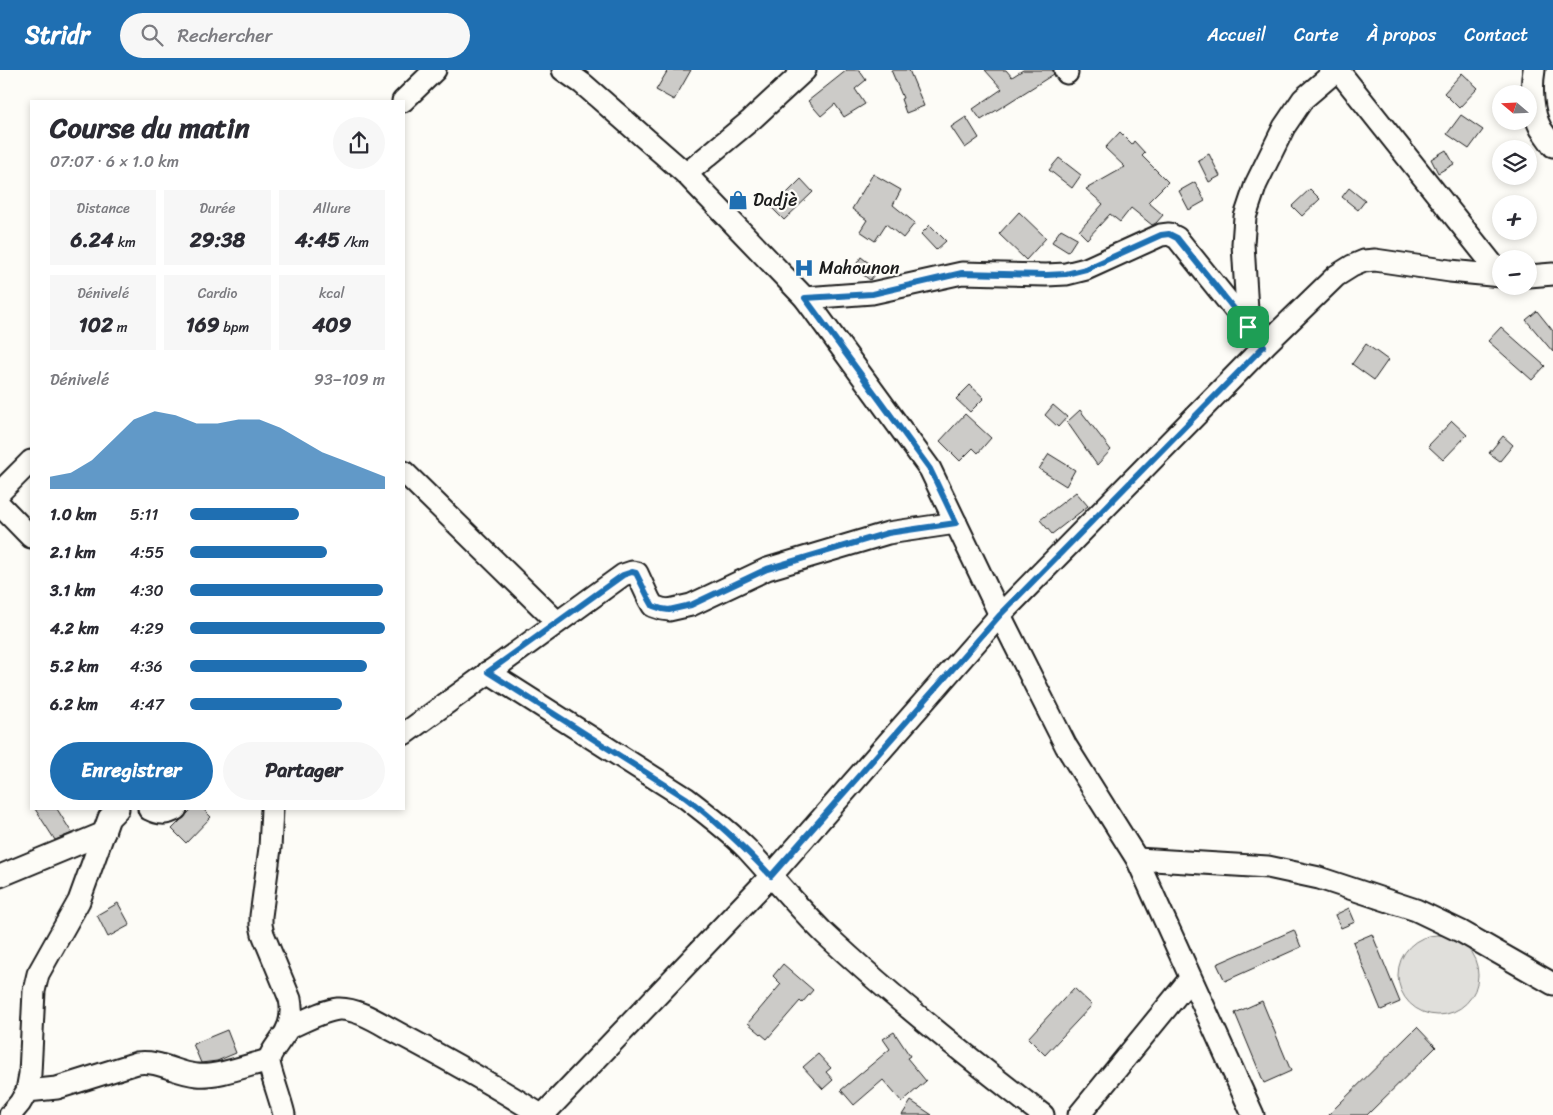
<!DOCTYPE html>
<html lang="fr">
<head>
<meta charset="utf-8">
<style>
	:root { --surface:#fff; --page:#f7f7f7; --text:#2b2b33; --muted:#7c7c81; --accent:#1f6fb2 }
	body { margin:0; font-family:Sriracha,sans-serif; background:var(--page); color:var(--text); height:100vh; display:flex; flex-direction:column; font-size:19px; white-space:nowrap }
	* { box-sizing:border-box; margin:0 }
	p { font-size:16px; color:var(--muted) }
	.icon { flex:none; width:28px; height:28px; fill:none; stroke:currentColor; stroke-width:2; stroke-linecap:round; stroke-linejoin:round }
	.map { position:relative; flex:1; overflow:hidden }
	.drawer { position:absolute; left:30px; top:30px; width:375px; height:710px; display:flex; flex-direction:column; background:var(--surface); border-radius:0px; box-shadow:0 2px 8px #0003 }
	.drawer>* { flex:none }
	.needle { width:32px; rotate:289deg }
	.buttons { position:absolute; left:1492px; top:15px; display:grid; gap:10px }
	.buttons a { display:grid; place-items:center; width:45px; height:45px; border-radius:50%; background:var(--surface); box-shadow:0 2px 8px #0003; font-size:25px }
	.pin { position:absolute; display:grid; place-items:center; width:42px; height:42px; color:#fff; margin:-21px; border-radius:10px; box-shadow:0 2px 8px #0006 }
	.round { display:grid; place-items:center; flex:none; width:52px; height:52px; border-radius:26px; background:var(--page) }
	.summary { display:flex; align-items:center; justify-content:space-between; height:85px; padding:0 20px }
	h1 { font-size:28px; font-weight:800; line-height:38px }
	.metrics { display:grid; grid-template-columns:repeat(3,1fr); gap:8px; height:85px; padding:5px 20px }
	.metrics div { display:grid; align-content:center; border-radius:0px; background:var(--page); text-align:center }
	.metrics b { font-size:21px; font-weight:800 }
	.metrics small { font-size:14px; font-weight:400 }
	.metrics p { font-size:14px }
	.chart { height:140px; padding:10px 20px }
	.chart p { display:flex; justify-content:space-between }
	.chart svg { width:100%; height:90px; margin-top:5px; fill:var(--accent); opacity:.7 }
	.cta { display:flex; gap:10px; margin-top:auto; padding:10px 20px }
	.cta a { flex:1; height:58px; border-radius:30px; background:var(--accent); color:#fff; font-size:20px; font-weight:800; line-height:58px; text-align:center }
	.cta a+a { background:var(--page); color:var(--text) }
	ul { padding:0 20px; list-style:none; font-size:16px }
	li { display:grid; grid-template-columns:80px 60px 1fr; align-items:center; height:38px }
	li i { height:12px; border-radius:6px; background:var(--accent) }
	header { display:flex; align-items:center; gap:30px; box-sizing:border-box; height:70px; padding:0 25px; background:var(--accent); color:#fff }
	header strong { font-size:24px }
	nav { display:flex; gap:28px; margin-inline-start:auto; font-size:18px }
	.search { width:350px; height:45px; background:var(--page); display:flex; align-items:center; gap:12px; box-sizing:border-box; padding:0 18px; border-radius:28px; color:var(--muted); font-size:19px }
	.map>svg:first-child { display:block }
	.green { fill:#e0dfdb; stroke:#7e7e7c }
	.building { fill:#cccbc8; stroke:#1c1c1c }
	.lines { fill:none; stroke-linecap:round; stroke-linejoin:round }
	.minor-casing { stroke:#1c1c1c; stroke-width:25 }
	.minor { stroke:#fdfcf7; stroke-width:21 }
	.route-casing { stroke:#fff; stroke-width:10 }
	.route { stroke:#1f6fb2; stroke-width:6 }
	.labels { text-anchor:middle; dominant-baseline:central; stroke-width:4.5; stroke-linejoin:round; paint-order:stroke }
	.poi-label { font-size:18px; fill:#1c1c1c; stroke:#fdfcf7; text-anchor:start }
</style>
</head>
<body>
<header>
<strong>Stridr</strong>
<div class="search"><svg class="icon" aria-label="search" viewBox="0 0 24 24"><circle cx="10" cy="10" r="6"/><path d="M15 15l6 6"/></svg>Rechercher</div>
<nav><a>Accueil</a><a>Carte</a><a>À propos</a><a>Contact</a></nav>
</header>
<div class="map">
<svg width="1553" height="1045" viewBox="0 0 1553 1045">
	<rect width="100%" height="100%" fill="#fdfcf7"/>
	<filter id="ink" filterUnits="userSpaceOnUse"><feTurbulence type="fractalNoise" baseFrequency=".02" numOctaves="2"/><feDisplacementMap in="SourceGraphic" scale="10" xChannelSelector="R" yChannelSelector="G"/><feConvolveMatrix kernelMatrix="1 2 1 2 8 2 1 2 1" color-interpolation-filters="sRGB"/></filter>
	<g filter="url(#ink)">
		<!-- green -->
		<circle class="green" cx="1438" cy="905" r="40"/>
		<!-- building -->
		<g class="building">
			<path d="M668 0H691L674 30 656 20Z"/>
			<path d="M847 0H859L866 10 855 19 865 34 844 47 835 34 821 46 808 31Z"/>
			<path d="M891 0H909L924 36 906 43 901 29 903 28Z"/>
			<path d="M985 0H1006L1012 7 1023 0H1053L1054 4 981 50 973 39 1002 19Z"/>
			<path d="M1462 3 1478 18 1459 38 1444 23Z"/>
			<path d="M1461 45 1483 60 1469 79 1447 64Z"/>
			<path d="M966 47 979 68 965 78 951 57Z"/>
			<path d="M1120 62 1132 74 1134 71 1145 83 1142 86 1168 112 1148 132 1163 145 1156 153 1152 155 1131 138 1120 152 1110 144 1087 169 1079 161 1103 134 1086 119 1125 97 1105 78Z"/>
			<path d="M1446 80 1454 94 1438 103 1431 89Z"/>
			<path d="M1209 84 1220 106 1209 112 1198 90Z"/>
			<path d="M1059 88 1081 105 1072 118 1049 100Z"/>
			<path d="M873 104 901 120 893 135 915 153 903 168 886 154 875 171 860 161 867 150 852 139Z"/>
			<path d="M801 109 813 122 784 150 772 138Z"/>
			<path d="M1195 112 1205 131 1189 140 1179 121Z"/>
			<path d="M1349 118 1365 131 1358 140 1342 127Z"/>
			<path d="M1310 119 1320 129 1302 146 1292 136Z"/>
			<path d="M1019 142 1046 168 1026 190 999 164Z"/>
			<path d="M930 155 946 171 936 180 921 164Z"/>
			<path d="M1061 159 1077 168 1068 182 1052 172Z"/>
			<path d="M861 187 878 200 870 210 854 198Z"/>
			<path d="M1537 241 1553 261V282L1526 250Z"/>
			<path d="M1501 257 1545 296 1532 310 1488 271Z"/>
			<path d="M1366 274 1388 290 1374 310 1352 294Z"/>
			<path d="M970 315 984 328 970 342 956 329Z"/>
			<path d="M1053 335 1067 347 1058 357 1045 345Z"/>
			<path d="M1080 340 1111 380 1097 395 1067 352Z"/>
			<path d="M965 344 991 368 978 383 973 378 960 391 940 371Z"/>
			<path d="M1452 351 1467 365 1443 390 1428 376Z"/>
			<path d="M1503 366 1513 375 1500 391 1489 383Z"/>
			<path d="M1049 384 1075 400 1066 416 1039 399Z"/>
			<path d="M1076 422 1088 436 1052 464 1040 450Z"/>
			<path d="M35 739H57L72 763 55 770Z"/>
			<path d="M192 739H203L211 747 186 773 172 759Z"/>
			<path d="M118 833 130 855 108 867 97 845Z"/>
			<path d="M1349 838 1355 852 1341 858 1335 845Z"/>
			<path d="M1294 860 1301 877 1225 911 1217 894Z"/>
			<path d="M1372 864 1400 932 1381 940 1353 872Z"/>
			<path d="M783 894 813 920 802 933 800 931 767 969 748 953 781 914 773 906Z"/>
			<path d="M1074 918 1092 935 1045 985 1028 968Z"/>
			<path d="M1262 931 1291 1001 1264 1013 1235 943Z"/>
			<path d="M1417 957 1436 977 1367 1045H1328Z"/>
			<path d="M227 960 236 983 217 991 201 993 193 974Z"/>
			<path d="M894 962 910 986 907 988 926 1011 902 1032 883 1010 854 1035 841 1020 890 979 883 969Z"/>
			<path d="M818 984 831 998 826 1002 833 1010 823 1019 803 997Z"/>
			<path d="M911 1031 932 1045H902Z"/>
		</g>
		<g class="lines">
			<defs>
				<g id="minor">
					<path d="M563 0 583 14 686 104 805 228 930 399 1000 545 1066 676 1137 789 1253 1045"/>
					<path d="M1065 0 1067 3"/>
					<path d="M1338 0 1501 205"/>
					<path d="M1534 0C1531 17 1532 43 1541 59 1545 65 1549 70 1553 76"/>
					<path d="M403 31 435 0"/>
					<path d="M686 104 751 50 805 0"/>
					<path d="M1529 206 1553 204"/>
					<path d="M805 228 872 223 962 203 1046 205 1066 204 1086 199 1161 165 1169 164 1177 168 1264 276"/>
					<path d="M1248 257 1243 174 1245 147 1256 114 1284 57 1303 29 1337 0"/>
					<path d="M404 402 557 552"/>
					<path d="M0 422 31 391"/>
					<path d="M0 435 31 467"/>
					<path d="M488 602 686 728C707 744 728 760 747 779 773 807 797 836 824 863 893 928 967 987 1043 1045"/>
					<path d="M404 664 623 505 632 502 637 503 649 529 653 536 662 539 669 540 691 535 767 499 888 463 956 453"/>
					<path d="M149 739C159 744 166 745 176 739"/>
					<path d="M272 739 270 778 261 846V855L263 864 290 929C293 944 291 957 281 969 277 975 271 982 269 989 268 997 282 1033 284 1045"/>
					<path d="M1137 789 1268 797 1319 808 1416 840 1462 862 1553 914"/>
					<path d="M0 806 104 763"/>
					<path d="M288 958C303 952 321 941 338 939 358 938 381 954 398 963 447 989 495 1016 541 1045"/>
					<path d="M27 1021 57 1018 137 993C160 990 175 1003 197 1005 218 1007 248 995 269 990"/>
					<path d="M10 1045 20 1033 27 1021 30 1004 34 921 38 904 79 831 109 748 118 739"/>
					<path d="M543 1045 771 806 1000 545 1264 276 1336 206 1352 196 1364 191 1375 190 1450 201 1501 206"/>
					<path d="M1079 1045 1190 909"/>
				</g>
			</defs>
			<!-- minor casing -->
			<use href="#minor" class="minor-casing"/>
			<!-- minor -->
			<use href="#minor" class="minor"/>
		</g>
	</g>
	<g class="lines" filter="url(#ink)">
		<defs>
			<path id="route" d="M1169 164 1177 168 1264 276 1000 545 771 806C744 777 717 751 686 728L488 602 623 505 632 502 636 503 649 529 653 536 662 539 669 540 691 535 767 499 888 463 956 453 930 399 805 228 872 224 962 203 1046 205 1066 204 1086 199 1161 165Z"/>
		</defs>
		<!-- route casing -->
		<use href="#route" class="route-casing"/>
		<!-- route -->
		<use href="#route" class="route"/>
	</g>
	<!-- icons -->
	<defs>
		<symbol id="shop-bare" viewBox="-9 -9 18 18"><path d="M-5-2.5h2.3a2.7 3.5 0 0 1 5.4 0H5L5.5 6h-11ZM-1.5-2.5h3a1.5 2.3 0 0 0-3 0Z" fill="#1f6fb2" stroke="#fdfcf7" stroke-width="2.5" paint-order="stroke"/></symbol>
		<symbol id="hospital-bare" viewBox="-9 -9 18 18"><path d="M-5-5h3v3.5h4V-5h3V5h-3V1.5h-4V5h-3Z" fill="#1f6fb2" stroke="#fdfcf7" stroke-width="2.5" paint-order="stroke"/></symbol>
	</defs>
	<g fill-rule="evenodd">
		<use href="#shop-bare" x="724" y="116" width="28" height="28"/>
		<use href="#hospital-bare" x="790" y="184" width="28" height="28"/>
	</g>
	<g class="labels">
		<!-- poi labels -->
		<g class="poi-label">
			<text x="753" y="130">Dadjè</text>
			<text x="819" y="198">Mahounon</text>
		</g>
	</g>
</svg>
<div class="buttons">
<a><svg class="needle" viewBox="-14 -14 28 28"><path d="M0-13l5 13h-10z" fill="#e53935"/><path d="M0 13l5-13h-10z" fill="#7c7c81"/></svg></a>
<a><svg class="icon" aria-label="layers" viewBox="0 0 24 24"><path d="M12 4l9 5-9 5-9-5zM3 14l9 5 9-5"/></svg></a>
<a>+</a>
<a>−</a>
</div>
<div class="pin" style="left:1248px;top:257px;background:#1e9e55"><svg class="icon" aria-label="arrive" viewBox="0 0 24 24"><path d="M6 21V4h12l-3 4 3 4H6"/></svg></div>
<section class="drawer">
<div class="summary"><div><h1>Course du matin</h1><p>07:07 · 6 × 1.0 km</p></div><a class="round"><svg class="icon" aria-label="share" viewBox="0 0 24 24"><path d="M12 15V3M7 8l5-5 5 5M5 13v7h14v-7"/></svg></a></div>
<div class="metrics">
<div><p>Distance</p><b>6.24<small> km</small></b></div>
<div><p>Durée</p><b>29:38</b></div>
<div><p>Allure</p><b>4:45<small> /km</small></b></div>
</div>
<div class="metrics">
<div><p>Dénivelé</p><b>102<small> m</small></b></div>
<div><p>Cardio</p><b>169<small> bpm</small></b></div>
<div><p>kcal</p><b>409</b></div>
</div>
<div class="chart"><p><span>Dénivelé</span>93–109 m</p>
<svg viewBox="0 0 160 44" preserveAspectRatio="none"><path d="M0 44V38L10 36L20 30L30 20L40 10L50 6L60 8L70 12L80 12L90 10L100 10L110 14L120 20L130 26L140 30L150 34L160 38V44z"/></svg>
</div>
<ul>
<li><b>1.0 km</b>5:11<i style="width:56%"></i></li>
<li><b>2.1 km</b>4:55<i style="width:70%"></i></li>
<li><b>3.1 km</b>4:30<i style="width:99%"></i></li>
<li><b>4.2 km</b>4:29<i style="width:100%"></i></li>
<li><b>5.2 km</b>4:36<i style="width:91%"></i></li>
<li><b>6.2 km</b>4:47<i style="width:78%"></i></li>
</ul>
<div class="cta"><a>Enregistrer</a><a>Partager</a></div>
</section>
</div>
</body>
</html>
